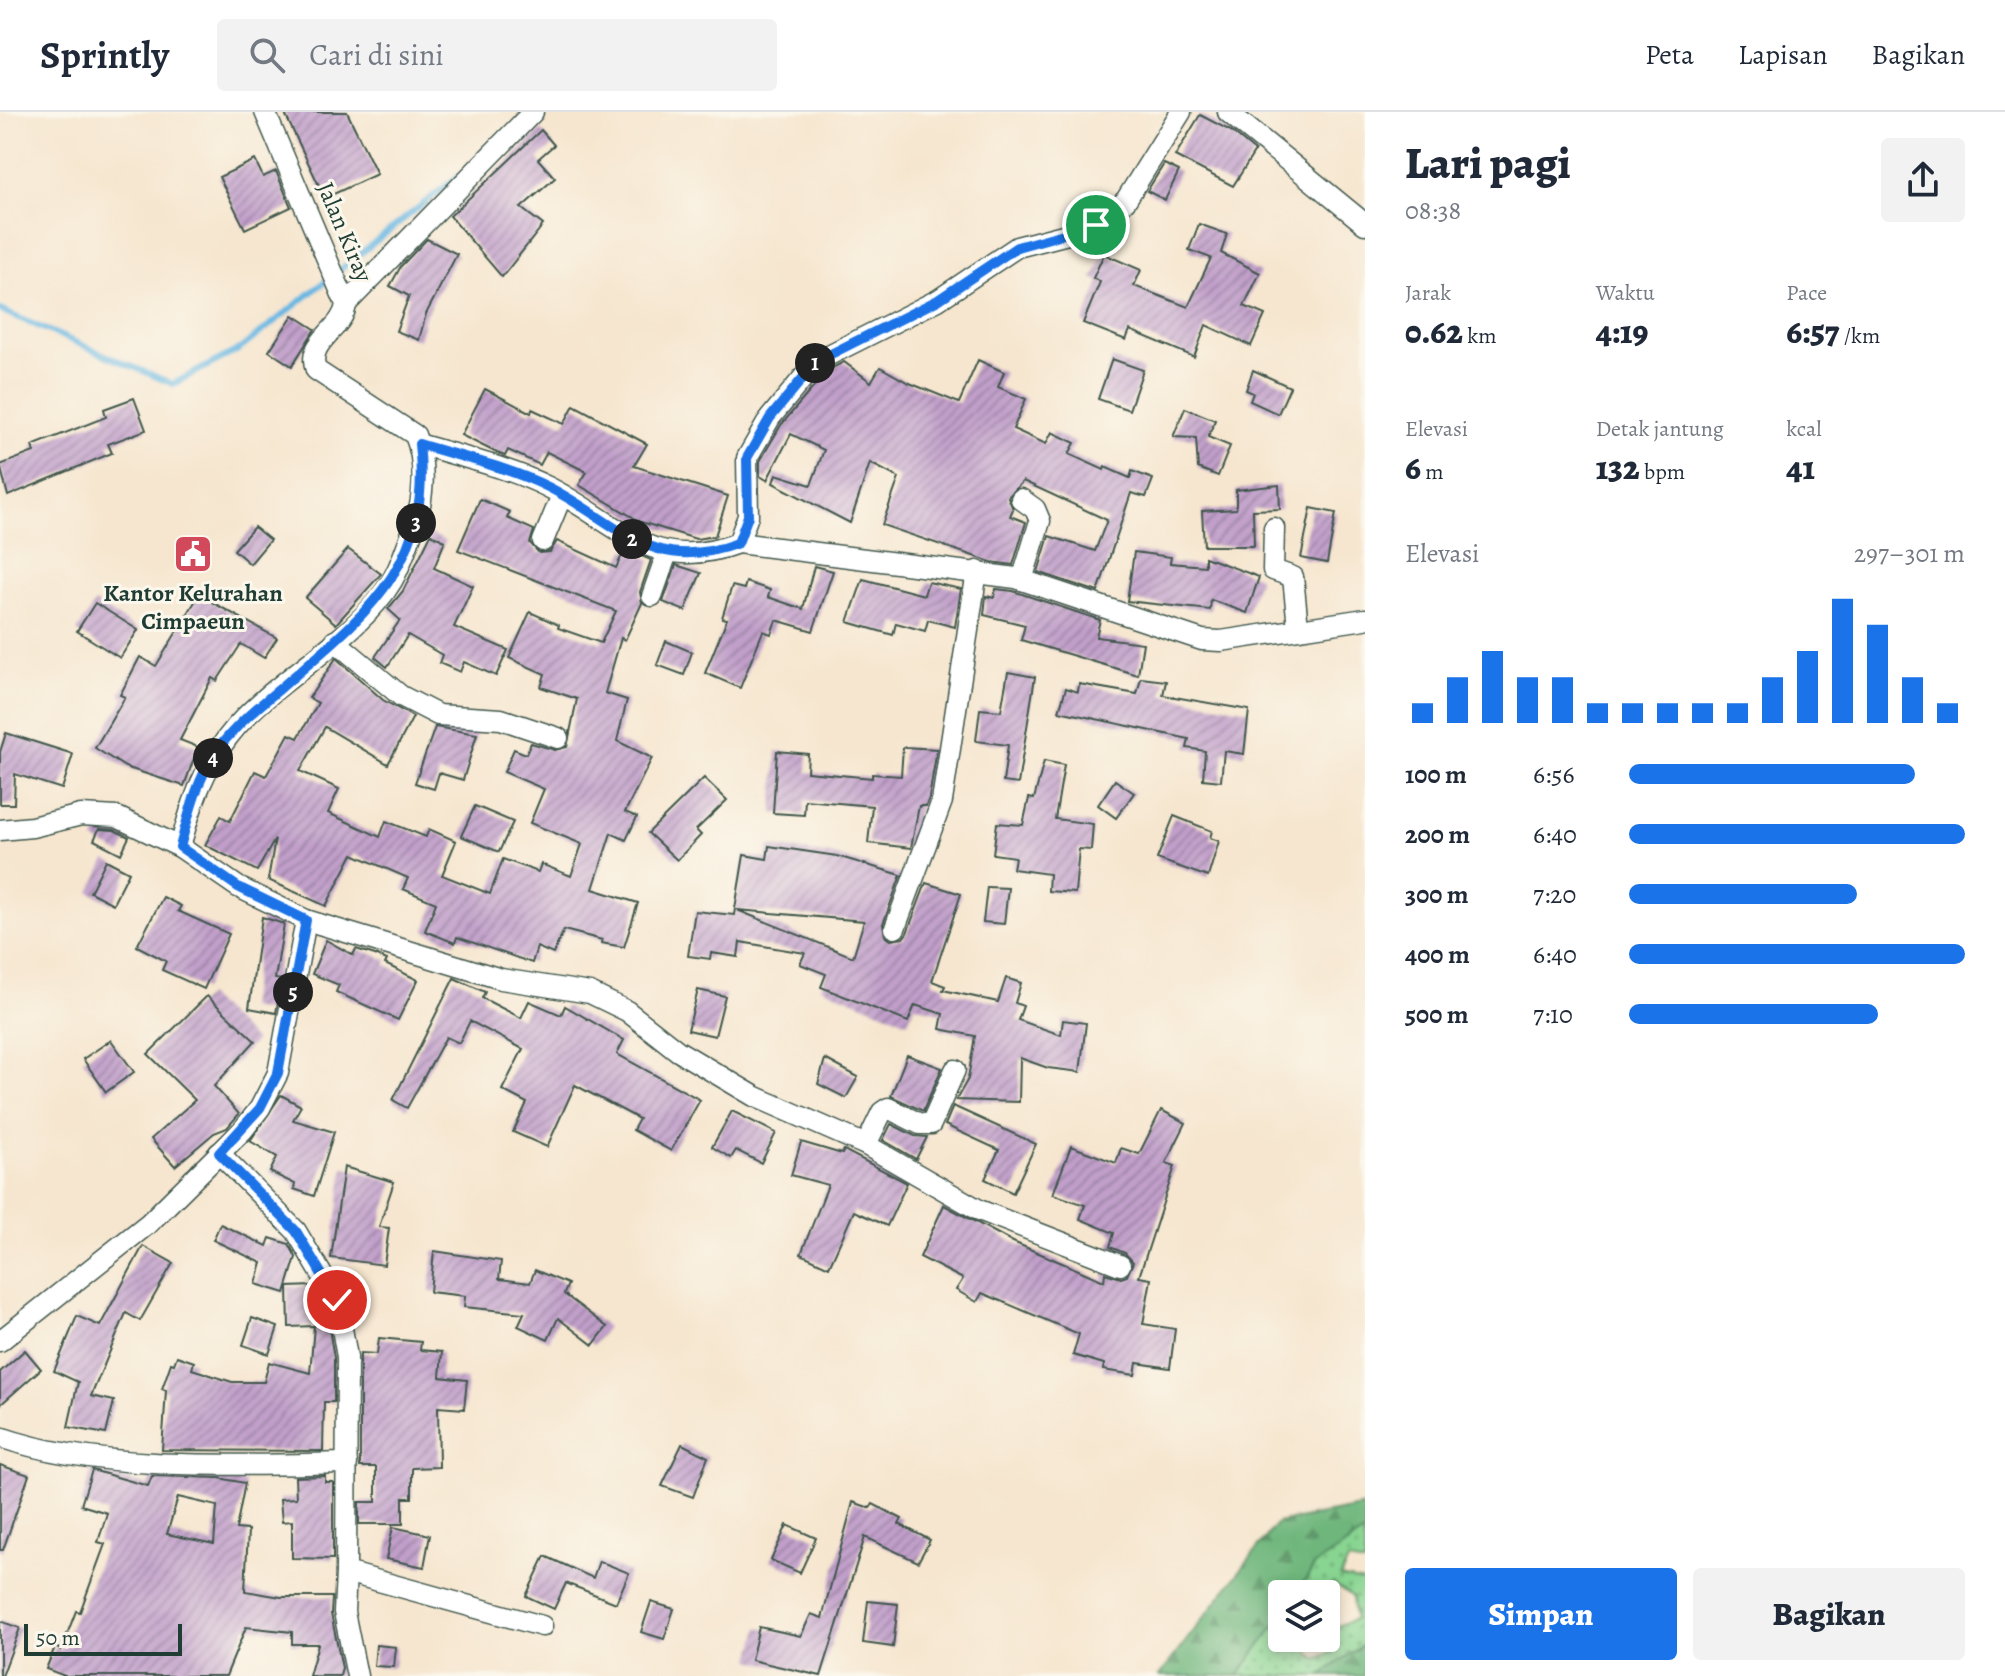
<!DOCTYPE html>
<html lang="id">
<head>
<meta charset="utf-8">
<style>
	:root { --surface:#fff; --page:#f2f2f3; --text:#1f2937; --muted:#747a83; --line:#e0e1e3; --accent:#1a73e8 }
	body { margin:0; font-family:Alegreya,serif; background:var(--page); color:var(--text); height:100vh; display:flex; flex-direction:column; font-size:30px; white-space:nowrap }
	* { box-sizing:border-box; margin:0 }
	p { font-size:26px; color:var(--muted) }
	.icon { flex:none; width:44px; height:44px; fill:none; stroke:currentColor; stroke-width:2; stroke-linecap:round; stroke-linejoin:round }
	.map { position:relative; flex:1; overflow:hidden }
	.side { display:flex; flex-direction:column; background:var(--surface); width:640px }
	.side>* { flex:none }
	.controls { position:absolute; left:1268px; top:1468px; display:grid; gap:16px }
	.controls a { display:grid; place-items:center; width:72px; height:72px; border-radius:8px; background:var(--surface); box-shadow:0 4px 12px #0003; font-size:40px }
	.scale { position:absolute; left:24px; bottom:20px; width:158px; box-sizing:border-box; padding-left:8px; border:4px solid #1f3d34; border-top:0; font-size:22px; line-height:28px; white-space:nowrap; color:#1f3d34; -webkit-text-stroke:6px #fbf7ec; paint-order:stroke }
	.pin { position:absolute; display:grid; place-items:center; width:68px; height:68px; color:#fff; margin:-34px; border:4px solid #fff; border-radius:50%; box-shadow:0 2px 8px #0007 }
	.km { position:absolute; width:40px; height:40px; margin:-20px; border-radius:50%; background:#222; color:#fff; font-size:22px; line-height:40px; text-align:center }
	.round { display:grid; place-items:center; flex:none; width:84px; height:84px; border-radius:8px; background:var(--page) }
	.summary { display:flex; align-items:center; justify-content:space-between; height:136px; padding:0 40px }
	h1 { font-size:44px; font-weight:800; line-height:60px }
	.stats { display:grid; grid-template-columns:repeat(3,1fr); gap:12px; height:136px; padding:8px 40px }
	.stats div { display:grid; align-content:center }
	.stats b { font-size:34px; font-weight:800 }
	.stats small { font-size:22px; font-weight:400 }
	.stats p { font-size:22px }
	.chart { height:224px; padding:16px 40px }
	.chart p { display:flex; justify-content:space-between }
	.chart svg { width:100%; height:144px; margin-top:8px; stroke:var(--accent); stroke-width:6 }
	.primary-button { display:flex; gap:16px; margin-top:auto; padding:16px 40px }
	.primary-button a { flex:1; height:92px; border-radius:8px; background:var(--accent); color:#fff; font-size:32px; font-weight:800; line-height:92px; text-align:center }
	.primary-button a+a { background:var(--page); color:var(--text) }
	ul { padding:0 40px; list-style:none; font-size:26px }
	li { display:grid; grid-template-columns:128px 96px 1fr; align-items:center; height:60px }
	li i { height:20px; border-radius:10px; background:var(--accent) }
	header { display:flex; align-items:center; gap:48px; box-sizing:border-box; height:112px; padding:0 40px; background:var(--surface); border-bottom:2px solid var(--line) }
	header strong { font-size:38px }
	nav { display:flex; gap:44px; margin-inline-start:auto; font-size:28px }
	.search { width:560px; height:72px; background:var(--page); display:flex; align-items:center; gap:20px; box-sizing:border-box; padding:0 28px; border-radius:8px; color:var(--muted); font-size:30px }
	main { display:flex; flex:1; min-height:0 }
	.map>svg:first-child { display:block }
	.grass { fill:url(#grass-dots); stroke:#548862; stroke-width:2 }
	.forest { fill:url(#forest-firs); stroke:#467a58; stroke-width:2 }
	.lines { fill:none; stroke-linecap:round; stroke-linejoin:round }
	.stream { stroke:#68b7e2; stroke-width:6 }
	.building { fill:url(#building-hatch); fill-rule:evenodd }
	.minor-casing { stroke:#3f564b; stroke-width:23 }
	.minor { stroke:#fff; stroke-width:20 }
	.route-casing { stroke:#fff; stroke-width:16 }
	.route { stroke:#1a73e8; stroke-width:10 }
	.labels { text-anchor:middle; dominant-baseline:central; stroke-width:6; stroke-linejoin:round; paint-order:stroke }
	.street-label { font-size:24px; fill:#1f3d34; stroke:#fbf7ec }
	.poi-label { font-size:24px; font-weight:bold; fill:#1f3d34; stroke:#fbf7ec }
</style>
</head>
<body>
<header>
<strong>Sprintly</strong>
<div class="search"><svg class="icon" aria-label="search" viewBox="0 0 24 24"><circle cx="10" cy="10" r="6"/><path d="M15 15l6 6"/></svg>Cari di sini</div>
<nav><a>Peta</a><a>Lapisan</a><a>Bagikan</a></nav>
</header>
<main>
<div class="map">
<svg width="1365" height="1564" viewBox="0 0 1365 1564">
	<defs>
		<pattern id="grass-dots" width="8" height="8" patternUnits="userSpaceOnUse" patternTransform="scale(2)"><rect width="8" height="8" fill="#88d491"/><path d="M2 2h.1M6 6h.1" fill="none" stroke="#6fad77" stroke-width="1.8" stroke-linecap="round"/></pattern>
		<pattern id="forest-firs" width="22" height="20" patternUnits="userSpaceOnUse" patternTransform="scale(2)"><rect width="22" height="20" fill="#6eb67b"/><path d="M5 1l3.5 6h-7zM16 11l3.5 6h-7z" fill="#5a9566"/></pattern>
		<pattern id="building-hatch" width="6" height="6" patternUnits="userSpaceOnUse" patternTransform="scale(2)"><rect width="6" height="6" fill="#c19fca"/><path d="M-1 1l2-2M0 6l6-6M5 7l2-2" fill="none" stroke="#9c83a5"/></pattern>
	</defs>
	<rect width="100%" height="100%" fill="#fbf7ec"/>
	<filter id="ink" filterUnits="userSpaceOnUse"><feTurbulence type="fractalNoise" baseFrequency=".0125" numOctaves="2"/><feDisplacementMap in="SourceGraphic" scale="16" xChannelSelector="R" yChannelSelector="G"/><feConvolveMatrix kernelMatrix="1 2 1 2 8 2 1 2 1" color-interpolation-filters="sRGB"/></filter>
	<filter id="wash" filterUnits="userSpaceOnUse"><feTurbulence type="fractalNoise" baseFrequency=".006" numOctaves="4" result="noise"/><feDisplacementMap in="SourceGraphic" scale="32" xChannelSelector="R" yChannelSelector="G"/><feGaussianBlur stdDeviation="1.8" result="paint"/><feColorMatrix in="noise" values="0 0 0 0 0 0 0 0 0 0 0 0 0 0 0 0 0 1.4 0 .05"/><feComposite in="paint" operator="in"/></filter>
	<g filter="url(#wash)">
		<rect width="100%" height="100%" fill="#f6e6cf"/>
		<!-- grass -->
		<path class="grass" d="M1363 1418 1365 1452 1348 1449 1340 1465 1365 1470V1531L1320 1564H1238L1282 1503V1526H1300L1299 1531 1317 1547 1334 1539 1325 1526 1326 1509 1335 1515 1355 1507 1353 1485 1333 1471 1324 1482H1296L1315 1453Z"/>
		<!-- forest -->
		<g class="forest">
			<path d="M1365 1394V1420L1315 1453 1296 1482H1282V1503L1238 1564H1159L1277 1411Z"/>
			<path d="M1365 1531V1564H1320Z"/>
		</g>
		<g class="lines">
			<!-- stream -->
			<path class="stream" d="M0 198 173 272 240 237 457 65"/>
		</g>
		<g id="blocks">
			<!-- building -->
			<g class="building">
				<path d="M284 0H347L377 62 325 86Z"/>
				<path d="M1200 3 1231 19 1255 39 1233 74 1175 44Z"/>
				<path d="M541 18 554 33 538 47 555 66 521 96 543 113 502 165 450 104Z"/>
				<path d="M255 48 263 65 276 59 291 95 245 117 219 65Z"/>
				<path d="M1164 52 1179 59 1165 88 1147 79Z"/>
				<path d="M1199 112 1227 122 1221 141 1260 161 1244 194 1265 203 1251 234 1206 213 1194 245 1130 218 1126 228 1083 211 1100 170 1093 166 1104 142 1141 158 1134 174 1188 195 1211 146 1189 138Z"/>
				<path d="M427 127 457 142 426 202 419 228 396 219 409 184 390 174 401 154Z"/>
				<path d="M293 203 315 217 292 254 269 239Z"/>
				<path d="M1112 247 1143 258 1129 298 1098 287Z"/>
				<path d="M978 248 1004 260 998 275 1026 287 1013 317 1046 332 1052 320 1075 331 1069 342 1104 358 1105 355 1130 366 1132 359 1153 367 1146 385 1131 381 1098 480 1038 460 1049 424 1095 439 1107 408 1023 369 1008 385 1013 397 1010 404 1026 410 1013 453 991 450 882 413 899 366 870 351 850 411 773 371 776 362 811 373 824 338 791 322 767 368 760 364V349L781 313 828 258 844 250 871 270 880 255 907 270 959 291Z"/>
				<path d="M1253 258 1290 275 1278 302 1250 289 1253 281 1246 278Z"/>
				<path d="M485 277 531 301 532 297 564 312 574 293 647 332 634 354 728 384 715 424 696 427 641 410 579 373 587 360 547 340 540 353 508 338 505 344 497 341 461 323Z"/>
				<path d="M134 286 146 318 108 332 112 341 8 384 0 353 34 340 32 334 106 305 104 297Z"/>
				<path d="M1185 296 1215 308 1208 325 1230 334 1218 364 1198 356 1196 326 1173 325Z"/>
				<path d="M1279 373 1280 397 1253 398 1254 434H1204L1202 399 1236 397V378Z"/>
				<path d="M480 387 510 400 507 406 534 418 530 431 539 441 550 440 557 429 616 456 625 437 651 448 640 480 642 491 625 528 621 526 605 581 627 588 617 629 652 646 625 700 637 705 626 728 611 721 593 777 638 791 624 835 601 831 602 828 564 818 553 842 537 835 532 851 457 825 455 831 425 819 436 791 403 777 408 766 353 742 326 794 268 768 275 727 257 759 205 733 221 704 230 709 255 659 266 664 289 622 298 626 318 591 309 586 336 546 383 588 413 605 388 652 325 615 300 659 339 677 328 701 380 725 386 709 426 725 429 717 456 729 442 763 490 782 503 747 538 760 541 752 571 764 582 732 530 711 544 677 504 660 514 637 526 642 531 631 555 638 567 635 577 587 541 575 545 562 509 546 530 500 559 513 558 516 601 531 616 499 458 438Z"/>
				<path d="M1311 396 1336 401 1327 451 1301 446Z"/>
				<path d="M254 415 270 428 250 452 234 438Z"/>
				<path d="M431 422 445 429 434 456 473 474 454 515 508 538 496 564 464 550 460 560 439 551 442 543 408 523 387 555 375 545 400 508 388 497 403 479Z"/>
				<path d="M348 437 381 462 336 512 305 486Z"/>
				<path d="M1134 440 1171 445 1170 451 1205 454V445L1259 465 1247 501 1211 488 1210 498 1127 489Z"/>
				<path d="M676 453 701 461 685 499 663 490Z"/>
				<path d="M814 454 833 459 813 519 776 508 771 522 763 519 740 576 705 561 727 507 722 506 732 474 744 477 746 470 770 478 768 485 803 497Z"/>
				<path d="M863 467 924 483 928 470 961 477 955 515 928 508 925 519 896 511 893 523 848 510Z"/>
				<path d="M996 477 1013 479 1100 508 1096 525 1143 531 1138 563 1021 528 1025 513 984 503 986 484 994 486Z"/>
				<path d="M199 483 277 526 264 546 241 532 217 569 212 566 180 628 198 635 184 674 125 655 95 636 125 585 120 583 140 545 156 554Z"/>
				<path d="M95 491 138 518 120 546 77 519Z"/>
				<path d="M666 529 692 540 684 563 657 553Z"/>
				<path d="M1008 560 1035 565 1018 672 1003 670 1008 633 976 629 980 597 1001 599Z"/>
				<path d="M1141 566 1166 569 1163 583 1249 598 1244 642 1224 639 1221 669 1203 667 1205 639 1187 636 1189 627 1059 599 1066 576 1078 580 1079 572 1137 582Z"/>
				<path d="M435 615 477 622 463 668 439 661 434 677 415 671Z"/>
				<path d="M6 621 73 642 62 677 15 662 14 692H0V640Z"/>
				<path d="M903 635 937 637 929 686 926 694H919L911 736 868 731 872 694 805 688 804 703 773 701 777 639 808 642 807 660 872 666V662L901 664Z"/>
				<path d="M1044 649 1064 653 1055 707 1093 712 1091 738 1079 737 1075 781 1048 779 1049 762 1013 757 1015 745 993 742 997 711 1023 713 1029 686 1034 687Z"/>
				<path d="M704 666 727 688 696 718 701 723 677 748 648 721Z"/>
				<path d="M1115 668 1134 681 1116 706 1098 693Z"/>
				<path d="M475 694 513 710 499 740 461 724Z"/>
				<path d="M1174 704 1212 719 1210 726 1219 729 1208 765 1157 747Z"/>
				<path d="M99 717 114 718 129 725 121 742 94 728Z"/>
				<path d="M769 734 837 744 901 763 883 812 885 824 891 828 903 826 907 821 926 771 961 782 932 869 945 874 943 878 998 890 1006 866 1021 871 1015 891 1023 894 1018 908 1061 923 1063 908 1086 911 1080 960 1048 956 1020 946 1019 990 956 988 968 967 975 924 940 917 943 902 915 893 908 910 821 875 826 862 800 852 805 841 740 830 738 845 711 841 710 847 688 844 695 799 734 803 744 743 767 747ZM737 798 864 809 853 845Z"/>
				<path d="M106 748 129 760 113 792 90 780Z"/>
				<path d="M987 775 1008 776 1004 812 983 810Z"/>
				<path d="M163 785 181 794 178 799 229 822 204 877 162 858 166 849 137 834Z"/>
				<path d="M262 805 284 812 275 867 282 868 276 901 249 896Z"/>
				<path d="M326 828 353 843 356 837 375 843 387 848 385 852 418 868 398 908 336 880 339 873 312 862Z"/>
				<path d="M454 866 485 880 482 886 521 906 529 889 561 903 565 894 624 928 617 942 700 988 671 1039 633 1018 639 1007 575 973 547 1035 513 1020 527 991 502 978 523 937 470 909 459 931 446 925 407 996 393 988Z"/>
				<path d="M698 878 725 884 715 924 688 918Z"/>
				<path d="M207 884 255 929 214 974 239 1002 227 1016 214 1021 175 1054 151 1027 195 988 148 942Z"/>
				<path d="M111 928 134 960 106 980 83 947Z"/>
				<path d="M907 943 942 956 923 999 891 984Z"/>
				<path d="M825 947 858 965 846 986 818 972Z"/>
				<path d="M281 983 301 994 293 1008 334 1020 314 1084 294 1077 295 1072 270 1060 277 1045 250 1029Z"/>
				<path d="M953 994 1036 1032 1013 1081 985 1067 999 1038 945 1013Z"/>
				<path d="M1161 998 1186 1011 1166 1051 1175 1054 1139 1165 1151 1167 1143 1212 1175 1217 1170 1256 1137 1251 1135 1263 1103 1258 1104 1252 1073 1243 1079 1222 982 1181 977 1190 956 1178 963 1167 920 1145 944 1093 1013 1130 1104 1169 1105 1161 1121 1166 1127 1164 1133 1150 1125 1141 1110 1135 1114 1121 1080 1107 1085 1093 1053 1082 1071 1034 1116 1051 1121 1036 1139 1042Z"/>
				<path d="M732 999 776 1021 761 1051 736 1038 731 1046 712 1035Z"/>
				<path d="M891 1012 915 1024 927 1025 916 1047 883 1028Z"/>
				<path d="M801 1030 842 1042 844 1038 907 1071 887 1114 854 1099 829 1155 801 1142 828 1073 791 1063Z"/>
				<path d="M344 1055 394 1070 379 1115 389 1116 384 1153 331 1146Z"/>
				<path d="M220 1112 267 1134 270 1126 289 1132 296 1145 285 1181 256 1172 262 1151 213 1128Z"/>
				<path d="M143 1134 173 1151 140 1209 126 1201 91 1284 114 1289 106 1322 68 1315 78 1270 54 1259 77 1204 100 1214Z"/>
				<path d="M434 1139 501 1149 499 1167 530 1171 535 1158 568 1172 564 1182 607 1215 593 1233 558 1206 548 1228 518 1214 524 1201 464 1195 465 1184 430 1180Z"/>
				<path d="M314 1174 325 1193 334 1246V1290H324L323 1339 162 1338 166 1278 162 1277 171 1251 174 1252 177 1244 194 1250 192 1257 232 1270H264L269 1250 310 1261 314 1214 289 1215 288 1175Z"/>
				<path d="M252 1206 278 1215 269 1242 243 1233Z"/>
				<path d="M379 1226 421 1230 420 1238 442 1240 440 1265 467 1268 464 1297 438 1295 439 1355 412 1356V1386H403V1412H359V1390H376V1355H360V1241L377 1242Z"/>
				<path d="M25 1238 41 1257 0 1293V1260Z"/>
				<path d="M682 1332 708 1345 693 1385 662 1374Z"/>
				<path d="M0 1353 29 1363 3 1438H0Z"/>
				<path d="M92 1358 148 1374 152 1364 219 1366 245 1371 236 1417 248 1418 245 1479 281 1485H332L331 1502 342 1556 340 1564H309L318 1532H292V1520L246 1515 226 1564H65L46 1557 55 1535 61 1538 76 1499 80 1500 105 1432 98 1430 107 1401 81 1393ZM178 1385 217 1394 214 1432 167 1422Z"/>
				<path d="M325 1364V1370H333V1447L292 1446V1409L282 1410 280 1387 296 1386 295 1365Z"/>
				<path d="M853 1390 870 1396 873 1392 902 1407 899 1412 930 1428 918 1450 865 1425 821 1564 751 1548 759 1515 801 1524 811 1502 822 1506Z"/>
				<path d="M787 1413 816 1426 800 1461 771 1448Z"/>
				<path d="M393 1415 430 1423 424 1455 386 1447Z"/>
				<path d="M545 1444 593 1466 599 1449 629 1461 616 1491 566 1471 554 1497 526 1484Z"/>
				<path d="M868 1489 898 1492 893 1535 863 1531Z"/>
				<path d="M651 1490 674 1497 664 1527 641 1520Z"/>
				<path d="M0 1509 20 1516 2 1564H0Z"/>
				<path d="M376 1533 396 1535 394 1555 374 1554Z"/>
			</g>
		</g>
	</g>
	<g filter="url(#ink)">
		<use href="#blocks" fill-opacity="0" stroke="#3f564b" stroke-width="2"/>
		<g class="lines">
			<defs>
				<g id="minor">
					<path d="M1228 0 1365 112"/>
					<path d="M346 192 533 0"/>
					<path d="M419 332C461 345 508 355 548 375 619 410 650 464 738 431L1016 466 1202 528 1221 529 1365 507"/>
					<path d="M1021 387 1035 397 1040 409 1022 468"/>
					<path d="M1274 416 1273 458 1293 465 1298 515"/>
					<path d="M543 429 562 383"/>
					<path d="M738 431 748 404 747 346 770 306 817 249 938 188 1017 135 1083 118 1109 105 1126 88 1181 0"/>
					<path d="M652 484 667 441"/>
					<path d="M335 529 401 584 438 603 501 607 558 626"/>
					<path d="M0 718 32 715 81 703 117 705 180 735 238 775 306 808 501 867 590 881 627 899 678 939 754 984 866 1033 979 1098 1120 1153"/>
					<path d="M180 735C192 690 205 651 236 615 278 566 359 525 392 469 401 453 406 436 413 418 424 389 427 353 415 323L316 258C305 229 344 218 346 192L265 0"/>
					<path d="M895 816 942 689 977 459"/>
					<path d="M866 1033 882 1000 888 996 920 1012H931L955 958"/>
					<path d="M219 1041 296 1119 337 1188 347 1245 346 1460 542 1514"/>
					<path d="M0 1229 149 1111 243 1018 260 996 278 961 306 808"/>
					<path d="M0 1325C101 1360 240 1353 347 1351"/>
					<path d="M346 1460 344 1500 357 1564"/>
				</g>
			</defs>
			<!-- minor casing -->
			<use href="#minor" class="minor-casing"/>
			<!-- minor -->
			<use href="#minor" class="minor"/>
		</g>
	</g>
	<g class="lines" filter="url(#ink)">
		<defs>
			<path id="route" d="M337 1188 296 1119 219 1041 260 996 278 961 306 808 238 775 180 735C189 702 197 667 217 638 236 613 259 594 283 574 366 502 433 453 419 332 461 345 508 355 548 375 619 410 650 464 738 431L748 404 747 346 770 306 817 249 938 188 1017 135 1096 113"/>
		</defs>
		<!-- route casing -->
		<use href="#route" class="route-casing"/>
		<!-- route -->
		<use href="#route" class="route"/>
	</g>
	<!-- icons -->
	<defs>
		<symbol id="civic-square" viewBox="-11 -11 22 22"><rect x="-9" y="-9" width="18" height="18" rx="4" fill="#d1495b" stroke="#fbf7ec"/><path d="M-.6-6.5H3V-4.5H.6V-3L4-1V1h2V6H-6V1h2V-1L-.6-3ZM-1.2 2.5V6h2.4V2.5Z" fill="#fff"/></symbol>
	</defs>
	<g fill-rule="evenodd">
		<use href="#civic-square" x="171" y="420" width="44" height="44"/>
	</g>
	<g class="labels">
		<!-- street labels -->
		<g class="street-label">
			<text transform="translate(345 120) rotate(67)">Jalan Kiray</text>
		</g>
		<!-- poi labels -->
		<g class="poi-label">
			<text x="193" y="481">Kantor Kelurahan<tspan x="193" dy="28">Cimpaeun</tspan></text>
		</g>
	</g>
</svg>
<div class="controls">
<a><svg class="icon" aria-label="layers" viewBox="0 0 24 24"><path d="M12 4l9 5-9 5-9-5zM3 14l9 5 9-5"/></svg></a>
</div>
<div class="scale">50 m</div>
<div class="pin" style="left:1096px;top:113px;background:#1e9e55"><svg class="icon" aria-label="arrive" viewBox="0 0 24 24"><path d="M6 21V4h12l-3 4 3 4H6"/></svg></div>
<div class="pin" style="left:337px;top:1188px;background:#d93025"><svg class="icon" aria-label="check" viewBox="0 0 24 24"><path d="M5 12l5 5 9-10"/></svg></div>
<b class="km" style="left:815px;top:251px">1</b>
<b class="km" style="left:632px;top:427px">2</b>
<b class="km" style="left:416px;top:411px">3</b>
<b class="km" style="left:213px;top:646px">4</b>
<b class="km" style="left:293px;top:880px">5</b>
</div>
<section class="side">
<div class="summary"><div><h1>Lari pagi</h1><p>08:38</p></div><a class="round"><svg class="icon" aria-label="share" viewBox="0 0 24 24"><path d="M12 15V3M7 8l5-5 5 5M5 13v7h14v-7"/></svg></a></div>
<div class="stats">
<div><p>Jarak</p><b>0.62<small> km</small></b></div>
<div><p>Waktu</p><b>4:19</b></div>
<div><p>Pace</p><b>6:57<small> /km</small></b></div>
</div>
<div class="stats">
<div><p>Elevasi</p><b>6<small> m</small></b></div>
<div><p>Detak jantung</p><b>132<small> bpm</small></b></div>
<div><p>kcal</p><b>41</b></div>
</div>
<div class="chart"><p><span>Elevasi</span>297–301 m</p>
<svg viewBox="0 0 160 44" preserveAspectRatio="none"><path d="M5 44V38M15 44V30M25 44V22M35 44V30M45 44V30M55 44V38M65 44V38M75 44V38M85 44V38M95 44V38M105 44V30M115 44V22M125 44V6M135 44V14M145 44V30M155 44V38"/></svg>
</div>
<ul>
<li><b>100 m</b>6:56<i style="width:85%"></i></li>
<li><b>200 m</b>6:40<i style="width:100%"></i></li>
<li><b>300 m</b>7:20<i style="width:68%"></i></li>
<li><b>400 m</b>6:40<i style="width:100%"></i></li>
<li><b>500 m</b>7:10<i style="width:74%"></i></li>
</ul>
<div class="primary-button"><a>Simpan</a><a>Bagikan</a></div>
</section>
</main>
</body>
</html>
